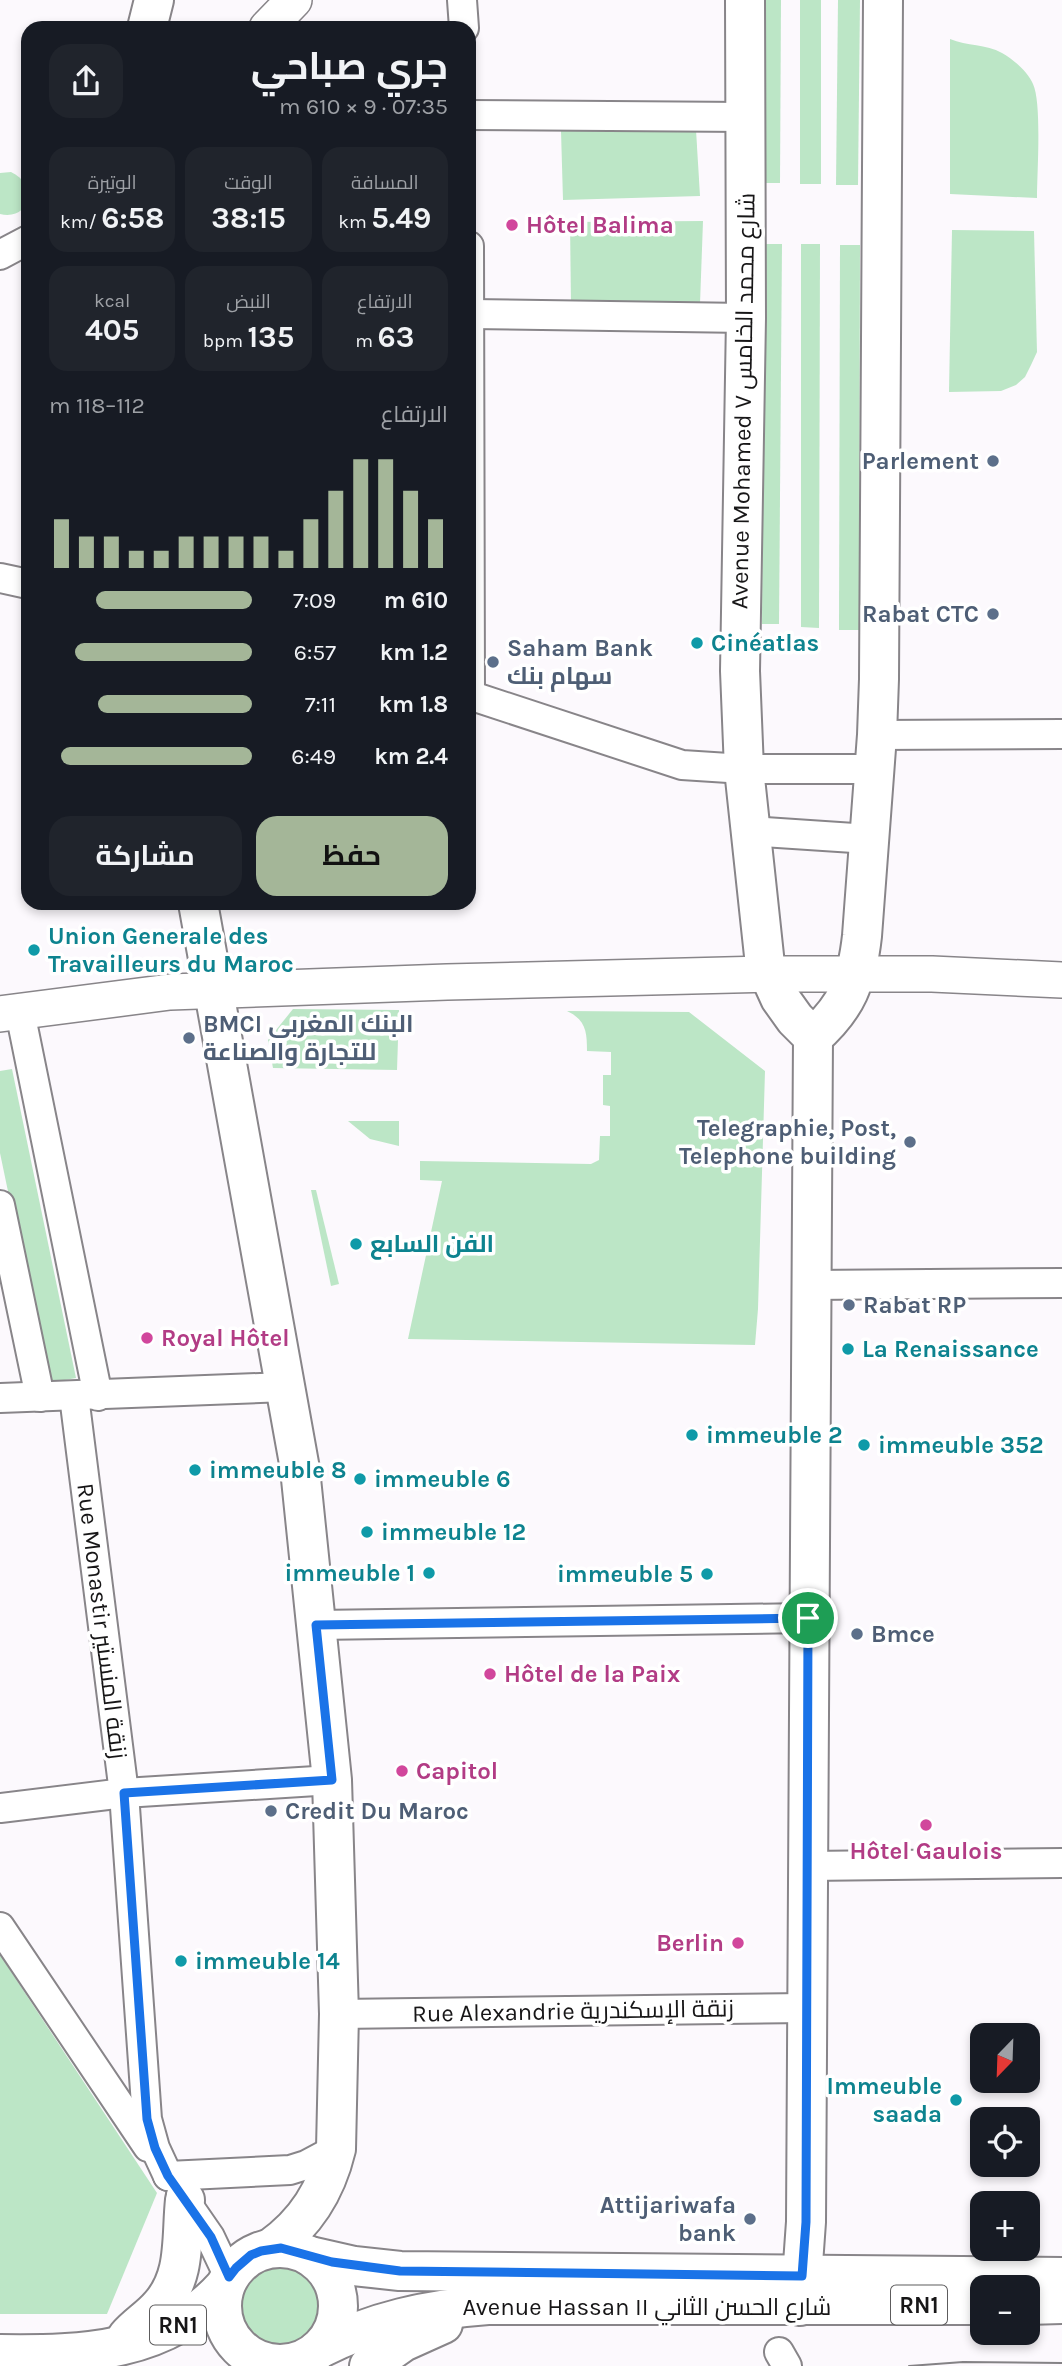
<!DOCTYPE html>
<html lang="ar">
<head>
<meta charset="utf-8">
<style>
	:root { --surface:#171b24; --page:#20242c; --text:#f1f3f6; --muted:#9ea1a6; --accent:#a4b698 }
	body { margin:0; font-family:Karla,Cairo,sans-serif; background:var(--page); color:var(--text); direction:rtl; height:100vh; display:flex; flex-direction:column; font-size:26px; white-space:nowrap }
	* { box-sizing:border-box; margin:0 }
	p { font-size:23px; color:var(--muted) }
	.icon { flex:none; width:38px; height:38px; fill:none; stroke:currentColor; stroke-width:2; stroke-linecap:round; stroke-linejoin:round }
	.map { position:relative; flex:1; overflow:hidden; direction:ltr }
	.panel { position:absolute; left:21px; top:21px; width:455px; height:889px; display:flex; flex-direction:column; background:var(--surface); border-radius:21px; box-shadow:0 4px 10px #0003; direction:rtl }
	.panel>* { flex:none }
	.needle { width:46px; rotate:203deg }
	.buttons { position:absolute; left:970px; top:2023px; display:grid; gap:14px }
	.buttons a { display:grid; place-items:center; width:70px; height:70px; border-radius:14px; background:var(--surface); box-shadow:0 4px 10px #0003; font-size:35px }
	.pin { position:absolute; display:grid; place-items:center; width:60px; height:60px; color:#fff; margin:-30px; border:4px solid #fff; border-radius:50%; box-shadow:0 2px 7px #0007 }
	.round { display:grid; place-items:center; flex:none; width:74px; height:74px; border-radius:21px; background:var(--page) }
	.summary { display:flex; align-items:center; justify-content:space-between; height:119px; padding:0 28px }
	h1 { font-size:38px; font-weight:700; line-height:52px }
	.figures { display:grid; grid-template-columns:repeat(3,1fr); gap:10px; height:119px; padding:7px 28px }
	.figures div { display:grid; align-content:center; border-radius:18px; background:var(--page); text-align:center }
	.figures b { font-size:30px; font-weight:700 }
	.figures small { font-size:19px; font-weight:400 }
	.figures p { font-size:19px }
	.chart { height:196px; padding:14px 28px }
	.chart p { display:flex; justify-content:space-between }
	.chart svg { width:100%; height:126px; margin-top:7px; stroke:var(--accent); stroke-width:6 }
	.primary-button { display:flex; gap:14px; margin-top:auto; padding:14px 28px }
	.primary-button a { flex:1; height:80px; border-radius:21px; background:var(--accent); color:#111; font-size:28px; font-weight:700; line-height:80px; text-align:center }
	.primary-button a+a { background:var(--page); color:var(--text) }
	ul { padding:0 28px; list-style:none; font-size:23px }
	li { display:grid; grid-template-columns:112px 84px 1fr; align-items:center; height:52px }
	li i { height:18px; border-radius:9px; background:var(--accent) }
	.map>svg:first-child { display:block }
	.green { fill:#bce6c6 }
	.lines { fill:none; stroke-linecap:round; stroke-linejoin:round }
	.minor-casing { stroke:#888589; stroke-width:32 }
	.tertiary-casing { stroke:#888589; stroke-width:38 }
	.secondary-casing { stroke:#888589; stroke-width:42 }
	.primary-casing { stroke:#888589; stroke-width:42 }
	.minor { stroke:#fff; stroke-width:28 }
	.tertiary { stroke:#fff; stroke-width:35 }
	.secondary { stroke:#fff; stroke-width:38 }
	.primary { stroke:#fff; stroke-width:38 }
	.tram { stroke:#848285; stroke-width:2 }
	.route-casing { stroke:#fff; stroke-width:14 }
	.route { stroke:#1a73e8; stroke-width:9 }
	.hotel-dot { fill:#d1479c; stroke:#fff; stroke-width:2.5 }
	.service-dot { fill:#5c6f8a; stroke:#fff; stroke-width:2.5 }
	.culture-dot { fill:#0f9aa8; stroke:#fff; stroke-width:2.5 }
	.labels { text-anchor:middle; dominant-baseline:central; stroke-width:7; stroke-linejoin:round; paint-order:stroke }
	.shield { fill:#fff; stroke:#5d5c5d; stroke-width:2 }
	.shield-label { font-size:23px; font-weight:bold; fill:#171617 }
	.hotel-label { font-size:24px; font-weight:bold; fill:#b23c85; stroke:#fff; text-anchor:start }
	.street-label { font-size:24px; fill:#171617; stroke:#fff }
	.service-label { font-size:24px; font-weight:bold; fill:#4e5e75; stroke:#fff; text-anchor:start }
	.culture-label { font-size:24px; font-weight:bold; fill:#0d838f; stroke:#fff; text-anchor:start }
</style>
</head>
<body>
<div class="map">
<svg width="1062" height="2366" viewBox="0 0 1062 2366">
	<rect width="100%" height="100%" fill="#fcf9fd"/>
	<!-- green -->
	<g class="green">
		<path d="M764 0H781L780 183H763Z"/>
		<rect x="800" y="0" width="21" height="184"/>
		<path d="M838 0H860L858 185H836Z"/>
		<path d="M950 39C967 46 986 44 1002 53 1013 59 1028 72 1033 84 1042 103 1037 173 1037 198L950 194Z"/>
		<path d="M696 130 700 196 563 200 561 131Z"/>
		<path d="M11 172C39 185 30 221 0 214V173Z"/>
		<path d="M703 221 700 304 571 305 570 222Z"/>
		<path d="M952 230 1034 231 1037 352 1031 365 1025 377 1016 385 1001 391 949 392Z"/>
		<path d="M764 244H782L779 624H762Z"/>
		<path d="M801 244H820L819 628 801 627Z"/>
		<path d="M840 245H860L859 630H839Z"/>
		<path d="M293 1009 399 1010 397 1070 273 1068 268 1040Z"/>
		<path d="M567 1011 689 1012 765 1071 758 1309 755 1345 408 1339 442 1181 420 1180V1161L591 1164 599 1160 600 1136H610V1106L603 1105V1075H611V1052L587 1051C587 1032 586 1020 567 1011Z"/>
		<path d="M12 1069 76 1378 48 1383 0 1153V1071Z"/>
		<path d="M348 1121H399V1146L370 1139Z"/>
		<path d="M311 1190H316L339 1284 331 1286Z"/>
		<path d="M0 1955 157 2193 107 2314H0Z"/>
		<circle cx="282" cy="2308" r="42"/>
	</g>
	<g class="lines">
		<defs>
			<g id="minor">
				<path d="M462 0 464 28"/>
				<path d="M469 115 746 117"/>
				<path d="M469 246 470 695"/>
				<path d="M0 255 28 240"/>
				<path d="M471 314 746 318"/>
				<path d="M0 578 28 584"/>
				<path d="M469 695 682 765 744 769H875"/>
				<path d="M877 735 1062 734"/>
				<path d="M749 831 869 839"/>
				<path d="M20 1012 98 1396"/>
				<path d="M0 1205 40 1397"/>
				<path d="M810 1285 1062 1283"/>
				<path d="M74 1396 124 1793 147 2119 155 2148 168 2176"/>
				<path d="M0 1398 285 1387"/>
				<path d="M316 1625 808 1618"/>
				<path d="M0 1808 124 1793 332 1780"/>
				<path d="M808 1866 1062 1863"/>
				<path d="M0 1927 148 2147"/>
				<path d="M339 2014 806 2008"/>
				<path d="M168 2176 290 2170 306 2165 336 2149"/>
				<path d="M181 2195 210 2237 229 2277"/>
				<path d="M779 2352 787 2366"/>
			</g>
			<g id="tertiary">
				<path d="M267 28 294 0"/>
				<path d="M0 1014 170 992 447 982 769 974H932L1062 980"/>
			</g>
			<g id="secondary">
				<path d="M745 0 746 318 740 671 744 769 765 965 780 998 795 1019 813 1037 806 2222 800 2306"/>
				<path d="M147 28 154 0"/>
				<path d="M198 903 300 1469 332 1780 339 2014 336 2149C326 2191 306 2223 271 2248"/>
				<path d="M813 1037C847 1007 857 981 862 936L877 735 879 679 883 0"/>
			</g>
			<g id="primary">
				<circle cx="280" cy="2306" r="58"/>
				<path d="M310 2256 354 2266 400 2271 1062 2277"/>
				<path d="M1027 2305 1062 2304"/>
				<path d="M127 2337C137 2325 150 2318 160 2306 187 2276 181 2238 185 2200"/>
				<path d="M319 2349C373 2321 428 2309 488 2305H982"/>
				<path d="M0 2354C84 2355 165 2353 225 2286"/>
				<path d="M369 2366 403 2342 443 2324"/>
			</g>
		</defs>
		<!-- minor casing -->
		<use href="#minor" class="minor-casing"/>
		<!-- tertiary casing -->
		<use href="#tertiary" class="tertiary-casing"/>
		<!-- secondary casing -->
		<use href="#secondary" class="secondary-casing"/>
		<!-- primary casing -->
		<use href="#primary" class="primary-casing"/>
		<!-- minor -->
		<use href="#minor" class="minor"/>
		<!-- tertiary -->
		<use href="#tertiary" class="tertiary"/>
		<!-- secondary -->
		<use href="#secondary" class="secondary"/>
		<!-- primary -->
		<use href="#primary" class="primary"/>
		<!-- tram -->
		<path class="tram" d="M909 2366 963 2362 1062 2363"/>
	</g>
	<g class="lines">
		<defs>
			<path id="route" d="M808 1618 806 2222 802 2276 400 2271 332 2262 281 2248 261 2251 251 2255 236 2268 229 2277 211 2237 168 2176 155 2148 147 2119 124 1793 332 1780 316 1625Z"/>
		</defs>
		<!-- route casing -->
		<use href="#route" class="route-casing"/>
		<!-- route -->
		<use href="#route" class="route"/>
	</g>
	<!-- markers -->
	<g class="hotel-dot">
		<circle cx="512" cy="225" r="7"/>
		<circle cx="147" cy="1338" r="7"/>
		<circle cx="490" cy="1674" r="7"/>
		<circle cx="402" cy="1771" r="7"/>
		<circle cx="926" cy="1825" r="7"/>
		<circle cx="738" cy="1943" r="7"/>
	</g>
	<g class="service-dot">
		<circle cx="993" cy="461" r="7"/>
		<circle cx="993" cy="614" r="7"/>
		<circle cx="493" cy="662" r="7"/>
		<circle cx="189" cy="1038" r="7"/>
		<circle cx="910" cy="1142" r="7"/>
		<circle cx="849" cy="1305" r="7"/>
		<circle cx="857" cy="1634" r="7"/>
		<circle cx="271" cy="1811" r="7"/>
		<circle cx="750" cy="2219" r="7"/>
	</g>
	<g class="culture-dot">
		<circle cx="697" cy="643" r="7"/>
		<circle cx="34" cy="950" r="7"/>
		<circle cx="356" cy="1244" r="7"/>
		<circle cx="848" cy="1349" r="7"/>
		<circle cx="692" cy="1435" r="7"/>
		<circle cx="864" cy="1445" r="7"/>
		<circle cx="195" cy="1470" r="7"/>
		<circle cx="360" cy="1479" r="7"/>
		<circle cx="367" cy="1532" r="7"/>
		<circle cx="429" cy="1573" r="7"/>
		<circle cx="707" cy="1574" r="7"/>
		<circle cx="181" cy="1961" r="7"/>
		<circle cx="956" cy="2100" r="7"/>
	</g>
	<g class="labels">
		<!-- shield labels -->
		<g class="shield">
			<rect x="891" y="2285.5" width="56" height="39" rx="5"/>
			<rect x="150" y="2305.5" width="56" height="39" rx="5"/>
		</g>
		<g class="shield-label">
			<text x="919" y="2305">RN1</text>
			<text x="178" y="2325">RN1</text>
		</g>
		<!-- hotel labels -->
		<g class="hotel-label">
			<text x="526" y="225">Hôtel Balima</text>
			<text x="161" y="1338">Royal Hôtel</text>
			<text x="504" y="1674">Hôtel de la Paix</text>
			<text x="416" y="1771">Capitol</text>
			<text x="926" y="1851" text-anchor="middle">Hôtel Gaulois</text>
			<text x="724" y="1943" text-anchor="end">Berlin</text>
		</g>
		<!-- street labels -->
		<g class="street-label">
			<text transform="translate(743 401) rotate(-89)">Avenue Mohamed V شارع محمد الخامس</text>
			<text transform="translate(102 1621) rotate(83)">Rue Monastir زنقة المنستير</text>
			<text transform="translate(573 2011) rotate(-1)">Rue Alexandrie زنقة الإسكندرية</text>
			<text x="647" y="2307">Avenue Hassan II شارع الحسن الثاني</text>
		</g>
		<!-- service labels -->
		<g class="service-label">
			<text x="979" y="461" text-anchor="end">Parlement</text>
			<text x="979" y="614" text-anchor="end">Rabat CTC</text>
			<text x="507" y="648">Saham Bank<tspan x="507" dy="28">سهام بنك</tspan></text>
			<text x="203" y="1024">BMCI البنك المغربي<tspan x="203" dy="28">للتجارة والصناعة</tspan></text>
			<text x="896" y="1128" text-anchor="end">Telegraphie, Post,<tspan x="896" dy="28">Telephone building</tspan></text>
			<text x="863" y="1305">Rabat RP</text>
			<text x="871" y="1634">Bmce</text>
			<text x="285" y="1811">Credit Du Maroc</text>
			<text x="736" y="2205" text-anchor="end">Attijariwafa<tspan x="736" dy="28">bank</tspan></text>
		</g>
		<!-- culture labels -->
		<g class="culture-label">
			<text x="711" y="643">Cinéatlas</text>
			<text x="48" y="936">Union Generale des<tspan x="48" dy="28">Travailleurs du Maroc</tspan></text>
			<text x="370" y="1244">الفن السابع</text>
			<text x="862" y="1349">La Renaissance</text>
			<text x="706" y="1435">immeuble 2</text>
			<text x="878" y="1445">immeuble 352</text>
			<text x="209" y="1470">immeuble 8</text>
			<text x="374" y="1479">immeuble 6</text>
			<text x="381" y="1532">immeuble 12</text>
			<text x="415" y="1573" text-anchor="end">immeuble 1</text>
			<text x="693" y="1574" text-anchor="end">immeuble 5</text>
			<text x="195" y="1961">immeuble 14</text>
			<text x="942" y="2086" text-anchor="end">Immeuble<tspan x="942" dy="28">saada</tspan></text>
		</g>
	</g>
</svg>
<div class="buttons">
<a><svg class="needle" viewBox="-14 -14 28 28"><path d="M0-13l5 13h-10z" fill="#e53935"/><path d="M0 13l5-13h-10z" fill="#9ea1a6"/></svg></a>
<a><svg class="icon" aria-label="locate" viewBox="0 0 24 24"><circle cx="12" cy="12" r="6"/><path d="M12 2v4M12 18v4M2 12h4M18 12h4"/></svg></a>
<a>+</a>
<a>−</a>
</div>
<div class="pin" style="left:808px;top:1618px;background:#1e9e55"><svg class="icon" aria-label="arrive" viewBox="0 0 24 24"><path d="M6 21V4h12l-3 4 3 4H6"/></svg></div>
<section class="panel">
<div class="summary"><div><h1>جري صباحي</h1><p>07:35 · 9 × 610 m</p></div><a class="round"><svg class="icon" aria-label="share" viewBox="0 0 24 24"><path d="M12 15V3M7 8l5-5 5 5M5 13v7h14v-7"/></svg></a></div>
<div class="figures">
<div><p>المسافة</p><b>5.49<small> km</small></b></div>
<div><p>الوقت</p><b>38:15</b></div>
<div><p>الوتيرة</p><b>6:58<small> /km</small></b></div>
</div>
<div class="figures">
<div><p>الارتفاع</p><b>63<small> m</small></b></div>
<div><p>النبض</p><b>135<small> bpm</small></b></div>
<div><p>kcal</p><b>405</b></div>
</div>
<div class="chart"><p><span>الارتفاع</span>112–118 m</p>
<svg viewBox="0 0 160 44" preserveAspectRatio="none"><path d="M5 44V27M15 44V33M25 44V33M35 44V38M45 44V38M55 44V33M65 44V33M75 44V33M85 44V33M95 44V38M105 44V27M115 44V17M125 44V6M135 44V6M145 44V17M155 44V27"/></svg>
</div>
<ul>
<li><b>610 m</b>7:09<i style="width:77%"></i></li>
<li><b>1.2 km</b>6:57<i style="width:87%"></i></li>
<li><b>1.8 km</b>7:11<i style="width:76%"></i></li>
<li><b>2.4 km</b>6:49<i style="width:94%"></i></li>
</ul>
<div class="primary-button"><a>حفظ</a><a>مشاركة</a></div>
</section>
</div>
</body>
</html>
